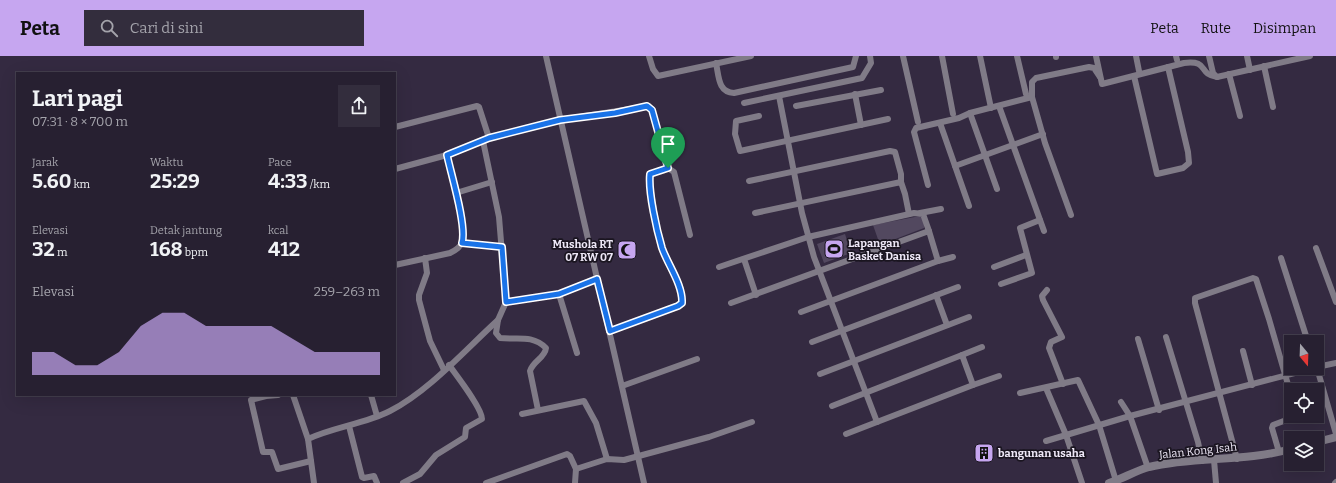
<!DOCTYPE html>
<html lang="id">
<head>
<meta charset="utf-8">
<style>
	:root { --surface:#272031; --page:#332d3d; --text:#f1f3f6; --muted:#a4a3ab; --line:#433e4d; --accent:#c6a6f0 }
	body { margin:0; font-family:Bitter,serif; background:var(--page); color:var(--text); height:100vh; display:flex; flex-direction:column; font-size:15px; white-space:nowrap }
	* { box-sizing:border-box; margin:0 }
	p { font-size:13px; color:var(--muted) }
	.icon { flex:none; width:22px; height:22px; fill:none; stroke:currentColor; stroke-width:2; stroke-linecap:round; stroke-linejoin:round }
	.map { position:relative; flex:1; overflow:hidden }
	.details { position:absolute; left:16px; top:16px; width:380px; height:324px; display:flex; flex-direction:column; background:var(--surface); border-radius:0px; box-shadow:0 4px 16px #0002,0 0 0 1px var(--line) }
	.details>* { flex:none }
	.needle { width:26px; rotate:161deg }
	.buttons { position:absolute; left:1284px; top:279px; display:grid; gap:8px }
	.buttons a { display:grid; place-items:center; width:40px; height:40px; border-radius:0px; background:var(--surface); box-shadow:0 4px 16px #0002,0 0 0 1px var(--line); font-size:20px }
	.pin { position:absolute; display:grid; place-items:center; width:34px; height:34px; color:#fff; margin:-41px -17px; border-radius:50% 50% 50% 0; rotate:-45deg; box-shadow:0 0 4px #0007 }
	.pin .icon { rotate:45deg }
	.round { display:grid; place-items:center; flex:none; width:42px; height:42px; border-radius:0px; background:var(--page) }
	.headline { display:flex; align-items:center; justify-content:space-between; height:68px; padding:0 16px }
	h1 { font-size:22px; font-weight:700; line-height:30px }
	.figures { display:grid; grid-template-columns:repeat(3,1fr); gap:6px; height:68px; padding:4px 16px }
	.figures div { display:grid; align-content:center }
	.figures b { font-size:20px; font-weight:700 }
	.figures small { font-size:11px; font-weight:400 }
	.figures p { font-size:11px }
	.chart { height:112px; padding:8px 16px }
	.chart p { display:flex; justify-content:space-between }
	.chart svg { width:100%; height:72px; margin-top:4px; fill:var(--accent); opacity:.7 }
	header { display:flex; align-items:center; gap:24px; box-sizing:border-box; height:56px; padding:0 20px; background:var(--accent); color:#111 }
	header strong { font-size:19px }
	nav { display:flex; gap:22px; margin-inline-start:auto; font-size:14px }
	.search { width:280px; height:36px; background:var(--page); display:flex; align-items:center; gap:10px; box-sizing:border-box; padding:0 14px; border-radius:0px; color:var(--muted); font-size:15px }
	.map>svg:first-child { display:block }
	.green { fill:#52485f }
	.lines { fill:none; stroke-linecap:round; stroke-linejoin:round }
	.minor { stroke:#807b87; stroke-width:6 }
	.tertiary { stroke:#807b87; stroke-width:8 }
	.route-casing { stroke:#fff; stroke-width:8 }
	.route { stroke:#1a73e8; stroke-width:5 }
	.labels { text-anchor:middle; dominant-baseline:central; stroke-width:3.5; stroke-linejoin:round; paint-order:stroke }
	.poi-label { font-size:11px; font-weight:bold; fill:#eee8f7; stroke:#1a1520; text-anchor:start }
	.street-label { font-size:11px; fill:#eee8f7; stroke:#1a1520 }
</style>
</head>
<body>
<header>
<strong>Peta</strong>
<div class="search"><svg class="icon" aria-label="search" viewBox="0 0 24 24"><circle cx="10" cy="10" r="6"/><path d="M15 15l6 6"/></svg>Cari di sini</div>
<nav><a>Peta</a><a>Rute</a><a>Disimpan</a></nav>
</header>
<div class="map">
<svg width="1336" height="427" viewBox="0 0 1336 427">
	<rect width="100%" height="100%" fill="#342a41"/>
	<!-- green -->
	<g class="green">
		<path d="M920 160 924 165V172L880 189 873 169Z"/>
		<path d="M845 178 851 197 824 207 817 188Z"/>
	</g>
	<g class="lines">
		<!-- minor -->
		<g class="minor">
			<path d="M546 0 644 427"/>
			<path d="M649 0 653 13 658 20 751 0"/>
			<path d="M903 0 918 66"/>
			<path d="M942 0 953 58"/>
			<path d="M980 0 991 52"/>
			<path d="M1017 0 1026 38"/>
			<path d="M1056 0V1"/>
			<path d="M1096 0 1102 28 1184 7C1210 4 1197 18 1217 21"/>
			<path d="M1136 0 1139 15"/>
			<path d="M1176 0 1177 4"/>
			<path d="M1209 0 1213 17 1217 21 1310 0"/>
			<path d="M1247 0 1250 14"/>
			<path d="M716 7C719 21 718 36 734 37L853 11 856 0"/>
			<path d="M1264 10 1273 51"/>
			<path d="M1229 18 1240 60"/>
			<path d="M1134 20 1157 118 1183 112 1189 107 1188 96 1168 11"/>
			<path d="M855 38 861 69"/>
			<path d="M779 40 802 157 814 201 877 366 973 329 962 299 832 350"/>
			<path d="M1032 41 1045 87 1071 159"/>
			<path d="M744 47 862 22 871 7 870 0"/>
			<path d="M796 50 881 34"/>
			<path d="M999 50 1044 175"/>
			<path d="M970 57 997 133"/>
			<path d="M759 60 736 65 735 78 740 95 888 63"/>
			<path d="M940 67 969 150"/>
			<path d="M395 71 477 50 479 51 489 82"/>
			<path d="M955 110 1043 78"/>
			<path d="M395 113 447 99 489 82 560 64 649 50 652 54 668 112 674 116 690 179"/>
			<path d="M749 125 890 95 895 96 901 118V126"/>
			<path d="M928 129 914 76 916 72 959 62 970 57 1032 41V26L1036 22 1089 11 1094 12 1100 21"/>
			<path d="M456 137 492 126"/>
			<path d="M755 157 901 126 905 138 909 158"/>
			<path d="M920 157 941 153"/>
			<path d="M462 187 502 191"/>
			<path d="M1316 192 1336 246"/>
			<path d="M425 202 427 217 419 239V244L430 285 444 314"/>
			<path d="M1281 202 1308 286"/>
			<path d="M744 203 756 239"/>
			<path d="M938 205 953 201"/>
			<path d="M395 209 450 197C456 194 461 191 463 184 466 169 451 116 447 99"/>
			<path d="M719 211 808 181 914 157 923 158 929 175"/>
			<path d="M994 211 1026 199"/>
			<path d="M1001 228 1032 217 1020 172 1040 164"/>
			<path d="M1047 234 1042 240 1043 244 1062 281 1051 286 1049 292 1063 328"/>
			<path d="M559 238 577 297"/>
			<path d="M936 239 947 269"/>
			<path d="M506 246 559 238 597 223"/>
			<path d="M731 247 929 175 938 205 801 256"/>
			<path d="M498 264 496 277 500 282C516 284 532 278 546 292 545 302 533 305 530 315L538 354"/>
			<path d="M609 275 678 250 682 247C684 229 668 209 662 191 655 169 652 144 649 120L652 117 668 112"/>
			<path d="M1166 281 1198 386 1202 405"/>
			<path d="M1138 283 1159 354"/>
			<path d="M812 286 958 231"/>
			<path d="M1243 295 1252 329"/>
			<path d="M962 299 982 291"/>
			<path d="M1317 311 1336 307"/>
			<path d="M1317 312 1336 378"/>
			<path d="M820 318 969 261"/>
			<path d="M973 329 999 320"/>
			<path d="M622 330 697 303"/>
			<path d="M1046 332 1066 379 1082 427"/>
			<path d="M1020 337 1078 324 1099 369 1116 425"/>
			<path d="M278 339 266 340 251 344 263 396H272L278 413 311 405"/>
			<path d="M293 339 308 383"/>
			<path d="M371 339 377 360"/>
			<path d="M1121 346 1130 360 1148 412"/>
			<path d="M522 358 584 345 596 367 607 403"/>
			<path d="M349 370 362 421 364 422 374 420 377 427"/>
			<path d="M846 378 877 366"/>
			<path d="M1046 385 1130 360 1314 312"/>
			<path d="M1279 396 1272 372 1273 369 1297 360"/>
			<path d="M1237 403 1195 247V242L1253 222 1256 223 1269 263 1291 339"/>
			<path d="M1214 404 1216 427"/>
			<path d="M314 427 308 383C334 371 364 368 390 355 429 335 465 294 498 264L506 246 499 161 483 85"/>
			<path d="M403 427 420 418 436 399 465 381 466 372 482 363C482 352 456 319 449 309"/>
			<path d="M486 427 567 398 570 400 576 413 607 403 624 404 709 381 752 366"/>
			<path d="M575 427 576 413"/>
			<path d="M1335 427 1336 426"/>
		</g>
		<!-- tertiary -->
		<g class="tertiary">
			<path d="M1317 386 1336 381"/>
			<path d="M1109 427C1122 423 1135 415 1149 411 1195 400 1244 406 1291 393"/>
		</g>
	</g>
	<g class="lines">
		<defs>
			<path id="route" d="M647 50 652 54 668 112 650 118C648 136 657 175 662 192 668 209 683 229 682 247L678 250 610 275 597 223 559 238 506 246 502 191 462 187C467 170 451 118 447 99L489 82 560 64 615 57Z"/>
		</defs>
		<!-- route casing -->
		<use href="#route" class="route-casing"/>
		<!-- route -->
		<use href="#route" class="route"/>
	</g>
	<!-- icons -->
	<defs>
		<symbol id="stadium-square" viewBox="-11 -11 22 22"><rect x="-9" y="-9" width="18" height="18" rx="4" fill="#c6a6f0" stroke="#1a1520"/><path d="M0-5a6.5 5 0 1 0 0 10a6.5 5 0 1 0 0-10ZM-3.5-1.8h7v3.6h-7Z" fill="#111"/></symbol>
		<symbol id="mosque-square" viewBox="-11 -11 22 22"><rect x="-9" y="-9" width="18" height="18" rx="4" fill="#c6a6f0" stroke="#1a1520"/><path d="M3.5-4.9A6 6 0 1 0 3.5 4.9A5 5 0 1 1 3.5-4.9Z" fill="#111"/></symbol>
		<symbol id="building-square" viewBox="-11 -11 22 22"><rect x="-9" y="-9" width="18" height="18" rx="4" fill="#c6a6f0" stroke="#1a1520"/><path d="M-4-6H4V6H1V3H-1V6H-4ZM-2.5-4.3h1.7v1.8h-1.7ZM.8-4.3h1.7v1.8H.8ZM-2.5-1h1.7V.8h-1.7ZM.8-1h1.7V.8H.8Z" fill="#111"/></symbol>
	</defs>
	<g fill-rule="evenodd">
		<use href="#stadium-square" x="823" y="182" width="22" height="22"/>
		<use href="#mosque-square" x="616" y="183" width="22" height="22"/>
		<use href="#building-square" x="973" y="386" width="22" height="22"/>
	</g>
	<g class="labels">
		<!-- poi labels -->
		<g class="poi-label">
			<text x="848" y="187">Lapangan<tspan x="848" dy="13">Basket Danisa</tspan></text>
			<text x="613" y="188" text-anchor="end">Mushola RT<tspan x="613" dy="13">07 RW 07</tspan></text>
			<text x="998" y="397">bangunan usaha</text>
		</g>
		<!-- street labels -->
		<g class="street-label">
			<text transform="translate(1198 395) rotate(-6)">Jalan Kong Isah</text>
		</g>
	</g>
</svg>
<div class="buttons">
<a><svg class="needle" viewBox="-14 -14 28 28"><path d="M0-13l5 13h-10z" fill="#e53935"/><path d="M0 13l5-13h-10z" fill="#a4a3ab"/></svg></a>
<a><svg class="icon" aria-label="locate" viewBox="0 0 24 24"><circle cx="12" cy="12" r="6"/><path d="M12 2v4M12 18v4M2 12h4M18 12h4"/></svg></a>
<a><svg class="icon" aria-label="layers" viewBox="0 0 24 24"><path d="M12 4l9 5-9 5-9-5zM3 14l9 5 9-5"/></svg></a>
</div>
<div class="pin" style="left:668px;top:112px;background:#1e9e55"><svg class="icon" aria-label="arrive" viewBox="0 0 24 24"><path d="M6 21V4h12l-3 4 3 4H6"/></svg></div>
<section class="details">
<div class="headline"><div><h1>Lari pagi</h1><p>07:31 · 8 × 700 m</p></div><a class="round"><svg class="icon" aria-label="share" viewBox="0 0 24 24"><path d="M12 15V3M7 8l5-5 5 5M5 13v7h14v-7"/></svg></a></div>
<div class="figures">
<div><p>Jarak</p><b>5.60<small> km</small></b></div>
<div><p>Waktu</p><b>25:29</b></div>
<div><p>Pace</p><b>4:33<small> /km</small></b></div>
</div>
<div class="figures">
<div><p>Elevasi</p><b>32<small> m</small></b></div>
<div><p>Detak jantung</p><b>168<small> bpm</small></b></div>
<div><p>kcal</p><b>412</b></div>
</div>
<div class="chart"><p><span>Elevasi</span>259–263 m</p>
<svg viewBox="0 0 160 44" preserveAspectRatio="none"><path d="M0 44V30L10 30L20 38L30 38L40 30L50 14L60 6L70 6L80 14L90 14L100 14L110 14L120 22L130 30L140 30L150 30L160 30V44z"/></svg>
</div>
</section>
</div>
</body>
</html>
